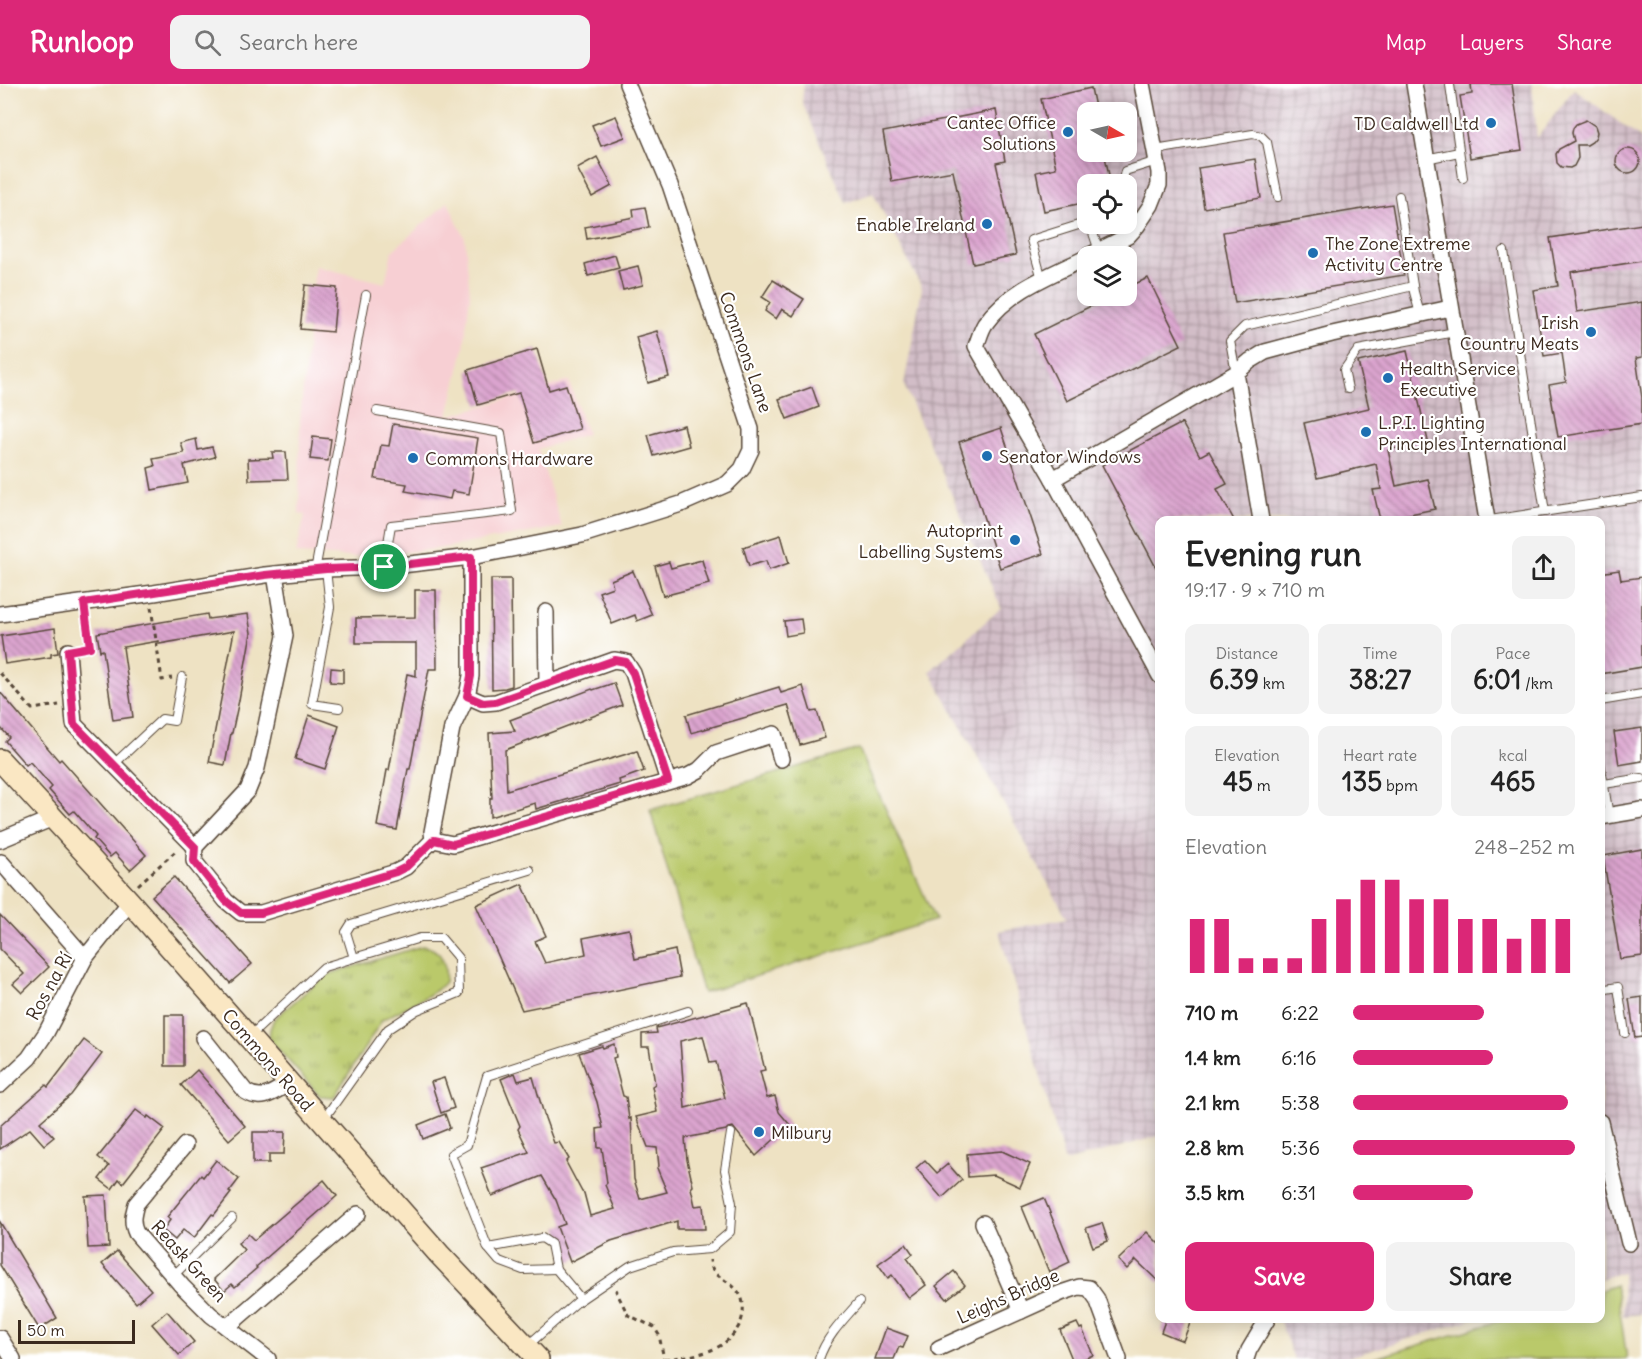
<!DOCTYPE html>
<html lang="en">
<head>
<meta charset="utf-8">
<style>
	:root { --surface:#fff; --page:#f2f2f2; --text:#222; --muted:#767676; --accent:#db2777 }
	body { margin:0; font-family:Delius,sans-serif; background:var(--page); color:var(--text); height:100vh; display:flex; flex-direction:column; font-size:22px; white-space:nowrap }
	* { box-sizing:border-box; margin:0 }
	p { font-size:20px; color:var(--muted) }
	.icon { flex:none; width:33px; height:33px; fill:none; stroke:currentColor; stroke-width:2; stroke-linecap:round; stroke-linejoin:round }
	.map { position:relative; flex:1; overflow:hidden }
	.sheet { position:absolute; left:1155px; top:432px; width:450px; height:807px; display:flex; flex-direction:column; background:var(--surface); border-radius:12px; box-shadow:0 3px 15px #0003 }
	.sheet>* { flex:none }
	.needle { width:39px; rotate:99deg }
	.fabs { position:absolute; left:1077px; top:18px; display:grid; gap:12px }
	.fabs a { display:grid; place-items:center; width:60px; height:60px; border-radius:12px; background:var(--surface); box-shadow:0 3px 15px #0003; font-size:30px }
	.scale { position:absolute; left:18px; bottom:15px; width:117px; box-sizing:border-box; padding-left:6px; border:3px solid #3b2a1e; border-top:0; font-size:16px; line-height:21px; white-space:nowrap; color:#3b2a1e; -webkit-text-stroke:4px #fff; paint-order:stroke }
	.pin { position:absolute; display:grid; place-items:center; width:51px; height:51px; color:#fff; margin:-26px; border:3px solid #fff; border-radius:50%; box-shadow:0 2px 6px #0007 }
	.round { display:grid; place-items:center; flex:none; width:63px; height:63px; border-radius:12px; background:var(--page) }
	.summary { display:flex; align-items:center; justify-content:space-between; height:102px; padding:0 30px }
	h1 { font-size:33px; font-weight:700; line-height:45px }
	.metrics { display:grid; grid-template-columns:repeat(3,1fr); gap:9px; height:102px; padding:6px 30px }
	.metrics div { display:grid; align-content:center; border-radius:12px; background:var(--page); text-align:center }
	.metrics b { font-size:26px; font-weight:700 }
	.metrics small { font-size:16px; font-weight:400 }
	.metrics p { font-size:16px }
	.chart { height:168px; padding:12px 30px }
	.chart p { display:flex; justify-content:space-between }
	.chart svg { width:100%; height:108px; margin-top:6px; stroke:var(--accent); stroke-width:6 }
	.button { display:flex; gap:12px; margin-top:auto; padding:12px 30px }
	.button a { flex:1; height:69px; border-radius:12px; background:var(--accent); color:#fff; font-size:24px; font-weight:700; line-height:69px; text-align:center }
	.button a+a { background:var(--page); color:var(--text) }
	ul { padding:0 30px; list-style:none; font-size:20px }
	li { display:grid; grid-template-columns:96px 72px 1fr; align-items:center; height:45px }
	li i { height:15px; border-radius:8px; background:var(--accent) }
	header { display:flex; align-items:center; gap:36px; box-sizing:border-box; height:84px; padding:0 30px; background:var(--accent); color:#fff }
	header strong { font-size:28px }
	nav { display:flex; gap:33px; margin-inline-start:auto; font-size:21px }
	.search { width:420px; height:54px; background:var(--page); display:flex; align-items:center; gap:15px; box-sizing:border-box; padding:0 21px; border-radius:12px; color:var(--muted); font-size:22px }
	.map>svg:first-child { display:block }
	.built { fill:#f7cfd3 }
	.industrial { fill:url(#industrial-grid); fill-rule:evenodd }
	.grass { fill:url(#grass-tufts); stroke:#7a7a44; stroke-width:1.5 }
	.park { fill:#bac96b; stroke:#7a7a44; stroke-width:1.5 }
	.building { fill:url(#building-back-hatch); fill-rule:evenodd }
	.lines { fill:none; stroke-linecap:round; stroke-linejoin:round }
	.lane-casing { stroke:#564637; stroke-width:10 }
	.street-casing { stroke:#564637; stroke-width:18 }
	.secondary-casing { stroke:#564637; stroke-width:24 }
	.path { stroke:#564637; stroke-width:3; stroke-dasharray:4.5 4.5; stroke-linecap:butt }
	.lane { stroke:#fff; stroke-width:8 }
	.street { stroke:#fff; stroke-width:15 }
	.secondary { stroke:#fae7c3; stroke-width:21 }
	.route-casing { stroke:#fff; stroke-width:12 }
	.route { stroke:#db2777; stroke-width:8 }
	.poi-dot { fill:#1f6fb2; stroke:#fff; stroke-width:2 }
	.labels { text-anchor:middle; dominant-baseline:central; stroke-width:4.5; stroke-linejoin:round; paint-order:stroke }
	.poi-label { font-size:18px; fill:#3b2a1e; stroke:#fff; text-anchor:start }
	.street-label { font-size:18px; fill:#3b2a1e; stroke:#fff }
</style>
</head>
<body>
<header>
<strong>Runloop</strong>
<div class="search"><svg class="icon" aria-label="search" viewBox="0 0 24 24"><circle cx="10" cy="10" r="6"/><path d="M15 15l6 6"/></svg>Search here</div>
<nav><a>Map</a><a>Layers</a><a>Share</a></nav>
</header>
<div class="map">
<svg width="1642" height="1275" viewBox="0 0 1642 1275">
	<defs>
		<pattern id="industrial-grid" width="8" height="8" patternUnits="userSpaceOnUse" patternTransform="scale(1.5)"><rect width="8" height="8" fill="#d2bdc7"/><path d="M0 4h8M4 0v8" fill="none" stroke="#ac9aa1"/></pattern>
		<pattern id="grass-tufts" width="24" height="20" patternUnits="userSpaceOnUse" patternTransform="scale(1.5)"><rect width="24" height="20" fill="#bac96b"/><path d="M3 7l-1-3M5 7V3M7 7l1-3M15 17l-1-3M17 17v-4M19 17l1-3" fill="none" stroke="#98a357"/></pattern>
		<pattern id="building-back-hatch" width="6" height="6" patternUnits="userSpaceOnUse" patternTransform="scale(1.5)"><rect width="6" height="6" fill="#dba4cf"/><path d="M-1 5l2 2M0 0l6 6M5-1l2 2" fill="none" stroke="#b386a7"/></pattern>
	</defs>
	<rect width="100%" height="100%" fill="#fff"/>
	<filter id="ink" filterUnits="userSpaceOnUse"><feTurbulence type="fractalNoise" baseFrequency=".0167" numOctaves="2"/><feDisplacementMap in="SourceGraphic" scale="12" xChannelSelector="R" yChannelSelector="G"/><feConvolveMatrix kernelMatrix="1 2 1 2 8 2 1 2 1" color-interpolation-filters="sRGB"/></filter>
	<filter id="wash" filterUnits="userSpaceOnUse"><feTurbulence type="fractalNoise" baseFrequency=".008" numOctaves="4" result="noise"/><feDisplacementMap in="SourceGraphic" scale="24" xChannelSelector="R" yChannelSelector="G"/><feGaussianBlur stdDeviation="1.35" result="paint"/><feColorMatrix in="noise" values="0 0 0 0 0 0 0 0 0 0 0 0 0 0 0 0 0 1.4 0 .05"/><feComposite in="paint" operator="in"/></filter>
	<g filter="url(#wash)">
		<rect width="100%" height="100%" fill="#eee2c3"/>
		<!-- built -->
		<path class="built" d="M448 118 465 154 470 211 464 264 448 332 569 297 587 350 538 365 562 443 436 465 354 473 296 470 305 431 299 430 300 336 315 182 385 199 392 167Z"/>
		<!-- industrial -->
		<g class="industrial">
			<path d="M804 0H1532L1537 54 1574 5 1642 55V1230L1623 1232 1622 1188 1601 1195 1600 436H1160L1159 1052 1065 1078 999 847 1067 834 930 587 1001 524 904 301 922 204 873 109 846 119 802 18ZM1088 28H1126V68H1088ZM1088 100H1126V140H1088ZM1088 172H1126V212H1088Z"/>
			<path d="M1279 1235V1234L1473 1235 1343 1275H1294Z"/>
		</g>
		<!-- grass -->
		<g class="grass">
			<path d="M859 665 935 836 703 909 650 726Z"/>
			<path d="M422 862C442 864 447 880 445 898L437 906 429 911 382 936 334 1013 320 1012 269 955 270 945 274 935 326 891Z"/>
		</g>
		<!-- park -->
		<path class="park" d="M1616 1201 1627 1275H1372L1506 1235 1600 1234 1601 1206Z"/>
		<g id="blocks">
			<!-- building -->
			<g class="building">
				<path d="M1471 0H1512L1522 66 1470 74 1460 12 1472 10Z"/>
				<path d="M1091 4 1096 28H1088V68H1104L1111 100H1088V118L1044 127 1036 88 1056 84 1041 15Z"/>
				<path d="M996 26 1005 77 996 79 1016 171 973 180 953 87 892 98 883 48Z"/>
				<path d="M616 32 625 53 601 62 592 41Z"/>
				<path d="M1586 36 1595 42 1597 48 1596 53 1592 58 1587 61H1577L1578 74 1574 82 1570 84 1561 83 1557 79 1556 70 1559 65 1574 57 1572 49 1573 44 1576 40Z"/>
				<circle cx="1628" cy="77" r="12"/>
				<path d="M597 73 612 102 592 113 577 84Z"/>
				<path d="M1255 75 1261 114 1204 124 1198 84Z"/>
				<path d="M1392 120 1404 191 1235 219 1223 148Z"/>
				<path d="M645 123 649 143 587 155 585 143 634 133 633 125Z"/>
				<path d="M1642 140V177L1571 188 1577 228 1642 218V273L1636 274 1642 314V340L1558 353 1549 301 1566 298 1562 269 1544 272 1533 206 1558 202 1550 154Z"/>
				<path d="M615 171 619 184 588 192 585 180Z"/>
				<path d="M638 182 643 201 623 206 618 187Z"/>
				<path d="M1148 194 1181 261 1067 317 1034 250 1111 212H1126V204Z"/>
				<path d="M773 196 804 215 793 232 782 225 776 235 765 227 770 218 762 213Z"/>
				<path d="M305 201 337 204 333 248 300 245Z"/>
				<path d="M657 247 669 293 648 299 636 253Z"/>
				<path d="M537 265 549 306 566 301 580 345 534 359 519 309 478 321 468 286Z"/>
				<path d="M1407 267 1428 357 1388 366 1396 402 1428 395 1435 425 1380 436 1373 406 1381 405 1376 380 1317 394 1304 339 1369 324 1358 278Z"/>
				<path d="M812 303 819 323 787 335 779 315Z"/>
				<path d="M1182 339 1200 372 1209 367 1227 400 1217 405 1234 436H1160V491L1102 381Z"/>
				<path d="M393 340 478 354 469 410 452 407 450 415 405 407 407 400 375 395 381 361 389 362Z"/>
				<path d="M684 341 689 362 654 372 648 351Z"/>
				<path d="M1001 344 1043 470 1000 484 959 358Z"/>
				<path d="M313 353 331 355 328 377 310 375Z"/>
				<path d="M196 355 198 366 212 363 215 373 184 381 188 399 152 406 148 384 155 382 153 375 184 369 181 359Z"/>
				<path d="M272 368H286L288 395 249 396 248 375 273 374Z"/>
				<path d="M781 451 789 479 769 486 766 477 749 482 743 463Z"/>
				<path d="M702 476 709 500 663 512 655 482 669 478 671 484Z"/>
				<path d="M1619 486 1621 496 1642 493V583L1600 590V489Z"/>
				<path d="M633 487 652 531 637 537 635 531 612 540 599 508 613 503 611 496Z"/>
				<path d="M491 495H511L512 602 505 604 492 605Z"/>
				<path d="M415 506H436L437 585H429L410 685H408L397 746 377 742 387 686H389L407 590 416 592V559H356V534L415 533Z"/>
				<path d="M207 530 208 535 248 530 251 549 239 616 232 649H231L225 681 209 678 234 547 159 560V557L123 563 133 633 113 636 103 566 100 567 97 549Z"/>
				<path d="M801 535 803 549 786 552 784 537Z"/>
				<path d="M55 544 58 569 51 570V573L5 580 1 552Z"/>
				<path d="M331 584 343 585V599L330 598Z"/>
				<path d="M614 599 622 621 505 666 507 706 637 667 644 687 619 696 620 700 536 725 535 719 490 733V714H492L489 649 515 647 510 636 592 605 593 606Z"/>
				<path d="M803 602 811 628 817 627 825 654 800 661 788 621 691 649 686 631 779 603 781 609Z"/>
				<path d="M0 608 59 677 61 675 146 771 130 786 115 769 110 773 94 755 96 752 74 727 70 730 49 706 52 703 30 678 26 681 5 657 9 653 0 643Z"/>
				<path d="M309 631 339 642 325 685 295 675Z"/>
				<path d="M1642 644V677L1619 681 1614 648Z"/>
				<path d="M1642 765V872L1620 875 1603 772Z"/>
				<path d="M174 793 252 880 230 899 152 812Z"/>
				<path d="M522 800 546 852 535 857 545 879 586 870 583 854 629 845 635 875 675 866 680 893 522 926 476 821Z"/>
				<path d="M0 831 49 883 22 909 13 900 24 890 0 865Z"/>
				<path d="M1642 913V953L1635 954 1629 915Z"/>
				<path d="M748 919 765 986 760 987 767 1014 775 1012 779 1028 790 1041 756 1072 733 1043 728 1044 726 1046 685 1054 687 1076 693 1102 691 1104 695 1122 703 1121 705 1145H677V1137L611 1157 570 1178 557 1143 565 1140 556 1116 542 1092 492 1112 481 1084 529 1068 518 1045 520 1042 501 995 515 989 518 997 533 993 545 1034 554 1059 559 1058 569 1075 566 1078 582 1108 584 1109 590 1132 615 1125 605 1101 607 1099 602 1064H598L597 1045 603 1044 597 1018 579 969 602 962 603 964 614 960 616 973 613 974 623 1012 626 1013 629 1035 631 1034 634 1095 640 1115 667 1108 657 1084 659 1082 657 1064 648 1063 636 1033 657 1028 652 1002 655 1000 649 963H642V950L657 949 656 944ZM703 952 710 979 716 978 725 1014 685 1024 680 957Z"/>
				<rect x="165" y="931" width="18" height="51"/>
				<path d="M84 956 102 970 71 1011 40 1038 54 1053 44 1061 30 1045 0 1065V1042L46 1001 48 1003Z"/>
				<path d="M197 986 245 1042 229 1056 181 1001Z"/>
				<path d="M444 994 454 1024 441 1029 431 998Z"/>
				<path d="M136 1026 147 1034 148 1032 165 1045 123 1099 119 1095 112 1105 99 1095 109 1082 98 1073Z"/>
				<path d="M445 1030 450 1044 423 1055 418 1041Z"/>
				<path d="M253 1048H285L284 1070H269V1079H253Z"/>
				<path d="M1002 1067 1030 1080 1020 1103 994 1091 968 1093 967 1070Z"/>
				<path d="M216 1076 239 1095 229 1108 231 1109 214 1131 212 1130 194 1154 183 1146 175 1156 163 1146 170 1136 167 1133 201 1091 203 1093Z"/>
				<path d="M925 1076 937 1089 948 1080 962 1096 942 1114 916 1084Z"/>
				<path d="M324 1096 337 1112 256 1183 257 1184 235 1203 232 1200 224 1207 214 1195 244 1166 238 1159 248 1150 254 1156Z"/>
				<path d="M106 1111 109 1163 88 1164 85 1112Z"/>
				<path d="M1044 1114 1070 1178 1049 1188 1022 1123Z"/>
				<path d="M0 1138 57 1234 43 1243H38L0 1181Z"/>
				<path d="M1102 1139 1108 1157 1093 1163 1086 1144Z"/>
				<path d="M1147 1148 1160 1161V1199L1136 1176 1127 1185 1118 1176Z"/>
				<path d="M906 1160 913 1170 907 1174 926 1201 909 1214 892 1191 888 1194 878 1180Z"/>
				<path d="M117 1167 151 1206 136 1219 102 1180Z"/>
				<path d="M954 1187 965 1201 947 1215 936 1202Z"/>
				<path d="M167 1227 194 1258 179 1271 152 1240Z"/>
				<path d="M1166 1234H1192L1183 1257 1161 1248Z"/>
				<path d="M1077 1239 1080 1245 1082 1244 1093 1271 1084 1275H1072L1060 1246Z"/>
				<path d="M886 1244 908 1252 903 1264 899 1263 894 1275H875Z"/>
			</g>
		</g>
	</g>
	<g filter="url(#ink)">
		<use href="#blocks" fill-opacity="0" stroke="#564637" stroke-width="1.5"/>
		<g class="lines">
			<defs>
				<g id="lane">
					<path d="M1450 1 1463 94"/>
					<path d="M1155 66 1253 50 1261 52 1267 58 1278 113"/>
					<path d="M1426 75 1459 68"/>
					<path d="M1122 100 1125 87 1157 77"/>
					<path d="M1399 112 1414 208 1420 230"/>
					<path d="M1090 140 1099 167"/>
					<path d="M1504 167 1545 428"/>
					<path d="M1042 195 1031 156 1088 138"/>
					<path d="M1236 289 1230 257 1245 242 1413 202"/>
					<path d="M1348 305 1344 286 1358 266 1455 248"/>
					<path d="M377 327 501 349 512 427 391 441 384 483"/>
					<path d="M1490 436 1642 413"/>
					<path d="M326 485 330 523 312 620 339 624"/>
					<path d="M315 487 366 211"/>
					<path d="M1600 617 1642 610"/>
					<path d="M1600 678 1609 732"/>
					<path d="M114 680 162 635 174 637 182 593"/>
					<path d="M1604 700 1642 694"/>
					<path d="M354 874 346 848 351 840 530 786"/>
					<path d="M1600 906 1618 903 1625 949"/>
					<path d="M249 953 324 883 420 854H441L458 874 459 909 417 926 388 945 323 1036"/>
					<path d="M488 1164 499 1177 523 1186 556 1185"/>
					<path d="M173 1192 232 1134"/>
					<path d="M581 1215 556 1185 551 1160 542 1154 488 1164 451 1070 467 1061 487 992 688 927"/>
					<path d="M527 1262 577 1218 630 1182 673 1168 710 1165 730 1148 732 1119 725 1086 731 1049"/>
					<path d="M819 1275C826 1253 844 1235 859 1218"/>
				</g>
				<g id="street">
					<path d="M1414 0 1487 436"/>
					<path d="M1088 172 1128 152 1137 142 1151 121 1159 101V88L1142 0"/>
					<path d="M1088 173C1051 191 1009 206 985 240 981 246 979 255 976 262L1053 395 1160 592"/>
					<path d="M1236 289 1261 436"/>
					<path d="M1053 395 1236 289 1250 277 1265 268 1332 250 1450 224"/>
					<path d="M275 490 285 552 257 684 248 706 195 763 194 777 226 817 241 829H261L396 788 406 783 433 756 453 760 688 692 699 686 716 669 774 650 781 675"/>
					<path d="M546 528 547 600"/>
					<path d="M0 530 154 509 265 491 326 485 384 483 471 473 582 451 681 420 727 400 742 385 751 366V345L670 101 627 0"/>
					<path d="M68 567 74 640 195 763"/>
					<path d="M467 612 483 619 496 618 614 576 626 578 633 589 668 697"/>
					<path d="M1600 733 1642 726"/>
					<path d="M0 756 53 734"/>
					<path d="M433 756 432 748 452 644 467 612 471 592V473"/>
					<path d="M1 778 85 874"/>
					<path d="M203 954 246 1008C263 1018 274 1008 289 999"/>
					<path d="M0 1001 29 974 46 949 85 874 130 818"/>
					<path d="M1600 1038 1629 1159"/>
					<path d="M185 1061 136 1120C133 1131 131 1138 136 1149L182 1202 211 1231 268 1275"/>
					<path d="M983 1139 1021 1227"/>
					<path d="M227 1243 358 1130"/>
					<path d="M0 1254 13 1275"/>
					<path d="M939 1264 1061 1209 1079 1203 1089 1204 1097 1215 1119 1275"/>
					<path d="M1246 1275 1249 1266 1268 1234"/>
				</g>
				<path id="secondary" d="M0 676 130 818 439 1170 538 1275"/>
			</defs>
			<!-- lane casing -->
			<use href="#lane" class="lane-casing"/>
			<!-- street casing -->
			<use href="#street" class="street-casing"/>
			<!-- secondary casing -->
			<use href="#secondary" class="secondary-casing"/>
			<!-- path -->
			<g class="path">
				<path d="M151 523 162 596 172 594"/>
				<path d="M82 565 90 563 86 534"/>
				<path d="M0 589 32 625 59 621"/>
				<path d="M138 801 178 765"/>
				<path d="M618 1206 616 1207 628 1231 654 1243 659 1251 664 1275"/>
				<path d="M665 1275C696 1271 724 1270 740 1240 744 1231 745 1217 739 1209 730 1195 711 1194 710 1176"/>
			</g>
			<!-- lane -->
			<use href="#lane" class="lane"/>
			<!-- street -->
			<use href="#street" class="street"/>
			<!-- secondary -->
			<use href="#secondary" class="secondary"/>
		</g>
	</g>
	<g class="lines" filter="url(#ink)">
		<defs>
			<path id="route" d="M471 473V592L467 612 483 619 495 618 615 576 626 578 633 589 668 697 453 760 434 756 406 783 396 788 261 829H241L226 817 194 777 195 763 74 640 68 567 90 563 84 519 265 491 326 485 384 483Z"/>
		</defs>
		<!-- route casing -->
		<use href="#route" class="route-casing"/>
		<!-- route -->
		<use href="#route" class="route"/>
	</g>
	<!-- markers -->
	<g class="poi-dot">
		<circle cx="1491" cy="39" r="6"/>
		<circle cx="1068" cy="48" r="6"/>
		<circle cx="987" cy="140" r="6"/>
		<circle cx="1313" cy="169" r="6"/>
		<circle cx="1591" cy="248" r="6"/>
		<circle cx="1388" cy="294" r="6"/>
		<circle cx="1366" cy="348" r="6"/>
		<circle cx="987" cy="372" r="6"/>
		<circle cx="413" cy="374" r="6"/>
		<circle cx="1015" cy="456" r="6"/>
		<circle cx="759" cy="1048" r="6"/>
	</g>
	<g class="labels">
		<!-- poi labels -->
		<g class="poi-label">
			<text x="1056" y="38" text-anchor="end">Cantec Office<tspan x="1056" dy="21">Solutions</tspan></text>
			<text x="1479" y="39" text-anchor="end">TD Caldwell Ltd</text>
			<text x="975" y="140" text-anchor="end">Enable Ireland</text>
			<text x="1325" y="159">The Zone Extreme<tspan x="1325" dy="21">Activity Centre</tspan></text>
			<text x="1579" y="238" text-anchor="end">Irish<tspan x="1579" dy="21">Country Meats</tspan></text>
			<text x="1400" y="284">Health Service<tspan x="1400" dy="21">Executive</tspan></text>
			<text x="1378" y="338">L.P.I. Lighting<tspan x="1378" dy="21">Principles International</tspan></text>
			<text x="999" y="372">Senator Windows</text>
			<text x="425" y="374">Commons Hardware</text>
			<text x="1003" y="446" text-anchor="end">Autoprint<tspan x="1003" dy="21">Labelling Systems</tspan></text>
			<text x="771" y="1048">Milbury</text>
		</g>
		<!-- street labels -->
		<g class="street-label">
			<text transform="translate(746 268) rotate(71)">Commons Lane</text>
			<text transform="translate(49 902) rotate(-61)">Ros na Rí</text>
			<text transform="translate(268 976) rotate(49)">Commons Road</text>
			<text transform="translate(189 1177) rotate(48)">Reask Green</text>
			<text transform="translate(1008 1212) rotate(-24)">Leighs Bridge</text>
		</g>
	</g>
</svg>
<div class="fabs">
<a><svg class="needle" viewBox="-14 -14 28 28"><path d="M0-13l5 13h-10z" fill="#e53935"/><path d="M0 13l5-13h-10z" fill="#767676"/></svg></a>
<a><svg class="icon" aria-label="locate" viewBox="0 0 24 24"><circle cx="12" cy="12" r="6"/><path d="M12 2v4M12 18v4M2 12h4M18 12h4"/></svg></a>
<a><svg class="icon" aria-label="layers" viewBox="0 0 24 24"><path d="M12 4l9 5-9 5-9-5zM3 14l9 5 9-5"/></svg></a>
</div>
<div class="scale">50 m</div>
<div class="pin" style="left:384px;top:483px;background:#1e9e55"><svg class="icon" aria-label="arrive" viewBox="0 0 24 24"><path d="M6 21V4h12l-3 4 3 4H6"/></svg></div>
<section class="sheet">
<div class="summary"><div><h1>Evening run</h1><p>19:17 · 9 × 710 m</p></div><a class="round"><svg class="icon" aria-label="share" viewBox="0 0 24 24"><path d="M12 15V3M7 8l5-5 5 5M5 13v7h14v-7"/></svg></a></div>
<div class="metrics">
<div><p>Distance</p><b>6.39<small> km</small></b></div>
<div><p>Time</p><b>38:27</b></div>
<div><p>Pace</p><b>6:01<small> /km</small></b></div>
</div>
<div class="metrics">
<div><p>Elevation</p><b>45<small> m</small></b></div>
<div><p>Heart rate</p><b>135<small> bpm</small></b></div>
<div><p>kcal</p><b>465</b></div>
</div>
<div class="chart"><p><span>Elevation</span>248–252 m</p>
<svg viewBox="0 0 160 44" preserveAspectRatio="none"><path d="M5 44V22M15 44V22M25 44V38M35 44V38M45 44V38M55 44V22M65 44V14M75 44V6M85 44V6M95 44V14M105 44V14M115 44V22M125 44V22M135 44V30M145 44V22M155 44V22"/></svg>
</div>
<ul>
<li><b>710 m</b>6:22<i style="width:59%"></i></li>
<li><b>1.4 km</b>6:16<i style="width:63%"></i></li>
<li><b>2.1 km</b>5:38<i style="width:97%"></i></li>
<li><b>2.8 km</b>5:36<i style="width:100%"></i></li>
<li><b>3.5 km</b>6:31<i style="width:54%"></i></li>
</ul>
<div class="button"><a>Save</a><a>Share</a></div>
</section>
</div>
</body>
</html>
